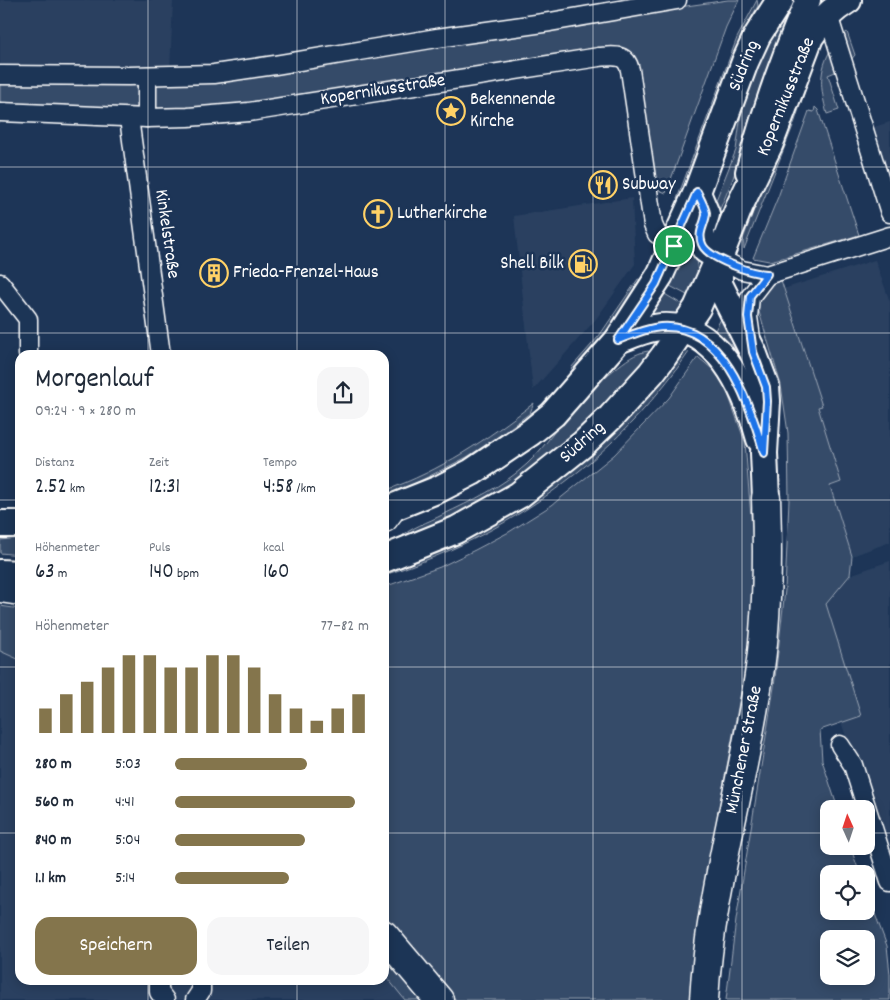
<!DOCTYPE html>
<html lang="de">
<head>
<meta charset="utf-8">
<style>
	:root { --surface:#fff; --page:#f6f6f7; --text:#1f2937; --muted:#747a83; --accent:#84754c }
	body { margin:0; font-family:Dekko,sans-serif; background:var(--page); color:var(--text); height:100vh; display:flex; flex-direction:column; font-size:19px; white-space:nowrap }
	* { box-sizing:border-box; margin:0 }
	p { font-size:16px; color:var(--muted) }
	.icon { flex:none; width:28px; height:28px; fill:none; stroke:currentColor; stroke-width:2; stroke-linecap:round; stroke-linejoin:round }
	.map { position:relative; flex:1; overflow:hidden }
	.drawer { position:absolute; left:15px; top:350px; width:374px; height:635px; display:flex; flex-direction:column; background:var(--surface); border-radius:15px; box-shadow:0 2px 12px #0003 }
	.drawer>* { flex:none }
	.needle { width:32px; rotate:357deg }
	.tools { position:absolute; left:820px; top:800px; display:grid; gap:10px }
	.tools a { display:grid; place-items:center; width:55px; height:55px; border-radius:10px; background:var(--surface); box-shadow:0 2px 12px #0003; font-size:25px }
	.pin { position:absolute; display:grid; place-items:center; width:42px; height:42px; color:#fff; margin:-21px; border:2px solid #fff; border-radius:50%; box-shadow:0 1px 5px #0007 }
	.round { display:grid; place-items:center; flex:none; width:52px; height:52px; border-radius:15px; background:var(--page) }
	.headline { display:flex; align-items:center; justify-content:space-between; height:85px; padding:0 20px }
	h1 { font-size:28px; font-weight:600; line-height:38px }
	.figures { display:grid; grid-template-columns:repeat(3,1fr); gap:8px; height:85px; padding:5px 20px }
	.figures div { display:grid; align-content:center }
	.figures b { font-size:21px; font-weight:600 }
	.figures small { font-size:14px; font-weight:400 }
	.figures p { font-size:14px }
	.chart { height:140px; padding:10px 20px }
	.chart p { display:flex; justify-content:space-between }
	.chart svg { width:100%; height:90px; margin-top:5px; stroke:var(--accent); stroke-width:6 }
	.primary-button { display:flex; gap:10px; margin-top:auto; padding:10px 20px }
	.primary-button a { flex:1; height:58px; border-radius:15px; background:var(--accent); color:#fff; font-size:20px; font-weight:600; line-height:58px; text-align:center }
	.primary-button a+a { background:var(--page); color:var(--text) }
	ul { padding:0 20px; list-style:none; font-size:16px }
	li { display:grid; grid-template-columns:80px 60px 1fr; align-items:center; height:38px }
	li i { height:12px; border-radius:6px; background:var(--accent) }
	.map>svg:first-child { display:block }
	.built { fill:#2a4161 }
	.green { fill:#364b69; stroke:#9aa5b4; fill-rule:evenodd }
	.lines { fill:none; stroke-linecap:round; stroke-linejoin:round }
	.street-casing { stroke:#fff; stroke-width:21 }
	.secondary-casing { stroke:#fff; stroke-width:28 }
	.primary-casing { stroke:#fff; stroke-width:30 }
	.highway-casing { stroke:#fff; stroke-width:31 }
	.street { stroke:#1d3557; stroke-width:18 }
	.secondary { stroke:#1d3557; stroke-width:24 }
	.primary { stroke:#1d3557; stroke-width:26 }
	.highway { stroke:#1d3557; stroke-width:28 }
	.route-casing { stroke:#fff; stroke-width:10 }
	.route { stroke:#1a73e8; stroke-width:6 }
	.grid { fill:none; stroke:#fff; stroke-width:1; stroke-opacity:0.55 }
	.labels { text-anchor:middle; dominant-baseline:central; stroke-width:5; stroke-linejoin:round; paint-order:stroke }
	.street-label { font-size:19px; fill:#fff; stroke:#1d3557 }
	.poi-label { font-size:19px; fill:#fff; stroke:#1d3557; text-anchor:start }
</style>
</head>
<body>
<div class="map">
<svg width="890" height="1000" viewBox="0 0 890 1000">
	<rect width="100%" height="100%" fill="#1d3557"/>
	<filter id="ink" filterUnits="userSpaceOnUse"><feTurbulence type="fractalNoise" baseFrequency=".02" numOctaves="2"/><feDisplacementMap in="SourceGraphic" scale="10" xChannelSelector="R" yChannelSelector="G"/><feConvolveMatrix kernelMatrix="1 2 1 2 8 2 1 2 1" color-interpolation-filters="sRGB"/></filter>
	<g filter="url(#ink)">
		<!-- built -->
		<g class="built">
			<path d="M0 0H173L170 72 27 69 0 64Z"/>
			<path d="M890 122V190L871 128Z"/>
			<path d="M632 198 635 264 596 319 533 390 514 216Z"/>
			<path d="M875 260 890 302V542L852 556 830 485 840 482 818 407 821 406 780 290Z"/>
			<path d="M890 561V865H889L798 593Z"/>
			<path d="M0 651 20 660V980H384V974L405 1000H0Z"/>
		</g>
		<!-- green -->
		<g class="green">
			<path d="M728 0H739L726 27 666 193 659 190 656 183 638 63 616 47 247 107 189 112 0 109V81L151 83Z"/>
			<path d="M757 0 758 6 742 34 680 199H677L737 38Z"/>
			<path d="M788 22 732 181 711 230 714 205 736 150 742 107 757 68 777 27Z"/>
			<path d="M847 32 855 55 849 62 842 36Z"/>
			<path d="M828 35 818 51 795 121 744 249 743 239 815 46Z"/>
			<path d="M832 47 840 70 828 75 839 110 827 114C820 87 818 72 832 47Z"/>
			<path d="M815 107 818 110 859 235 782 258 769 261 753 258 778 197 809 111 814 112Z"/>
			<path d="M689 241 699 256 697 266 699 277 689 296 668 285Z"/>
			<path d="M638 279 642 280 620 315 574 372 571 368 599 336Z"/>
			<path d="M781 280 822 406 818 407 841 482 830 486 852 556 850 575 826 604 861 716 820 730 822 760 838 809H829V846H850L860 874H829V911H866V890L887 946 890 974V1000H726L736 920 774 687 785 590 789 500 788 433 781 385 757 305C760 292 769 285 781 280ZM829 939H866V976H829Z"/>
			<path d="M663 293 683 305 678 316H652L651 314Z"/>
			<path d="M722 317 741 357 731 344 715 330Z"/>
			<path d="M683 350 689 352C614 460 509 536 384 575V570C428 550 473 533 516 511 531 503 544 492 557 482 606 445 647 401 683 350Z"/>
			<path d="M648 351 650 352V356L594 419 511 486 442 523 401 539H399C407 529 431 521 442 515 472 501 503 486 527 464 542 450 553 433 566 417 580 399 597 383 615 369 625 361 635 353 648 351Z"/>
			<path d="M698 357 718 374 727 391 745 442 756 580 753 628 704 888 692 975 691 1000H456L384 914V587L440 567 475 550 509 532 552 505 614 455 669 398Z"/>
			<path d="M534 403 530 413 495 439 467 457 412 485 384 496V491C442 470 486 440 534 403Z"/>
			<path d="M20 538V555L0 553V540Z"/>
			<path d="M0 606 20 609V660L0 651Z"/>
			<path d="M384 951 425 1000H405L384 974Z"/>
		</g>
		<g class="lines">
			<defs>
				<g id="street">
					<path d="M828 15 890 213"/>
					<path d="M0 75 129 76 214 74 275 65 437 38 550 22 677 0"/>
					<path d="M0 112 147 118 188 117 249 112 599 57C614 56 626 53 630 70L653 225 657 234 674 246"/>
					<path d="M129 118 161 355"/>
					<path d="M147 118V76"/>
					<path d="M719 258 742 270 767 275 890 236"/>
					<path d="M0 283 28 319V355"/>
					<path d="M751 338 748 317 750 297 767 275"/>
					<path d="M840 745 853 765 890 882"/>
					<path d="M159 980V992L165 1000"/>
					<path d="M195 1000 201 991V980"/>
				</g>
				<path id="secondary" d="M748 172C763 114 784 55 808 0"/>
				<g id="primary">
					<path d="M698 195 706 214 701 230 702 244 706 250 719 258"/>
					<path d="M719 258V284L753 352 766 387 767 401 764 453 766 498"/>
					<path d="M618 340C629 336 642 330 654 328 716 317 747 392 760 439"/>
					<path d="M384 511 439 489 472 472 531 432 553 414 618 340 660 275 697 192 745 62 757 36 780 0"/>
					<path d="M0 524H20"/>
					<path d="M384 559 456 530 519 495 583 444 611 417 651 373 664 356 697 308 719 258 740 205 770 143 810 37C820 21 833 9 848 0"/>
					<path d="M0 573 20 574"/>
				</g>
				<g id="highway">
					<path d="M384 518 390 510"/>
					<path d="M0 588 20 591"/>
					<path d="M384 935 439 1000"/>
					<path d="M704 1000C710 888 745 779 760 668 768 611 768 555 766 498"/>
				</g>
			</defs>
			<!-- street casing -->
			<use href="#street" class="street-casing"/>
			<!-- secondary casing -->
			<use href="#secondary" class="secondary-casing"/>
			<!-- primary casing -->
			<use href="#primary" class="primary-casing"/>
			<!-- highway casing -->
			<use href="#highway" class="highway-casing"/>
			<!-- street -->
			<use href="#street" class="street"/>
			<!-- secondary -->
			<use href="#secondary" class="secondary"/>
			<!-- primary -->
			<use href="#primary" class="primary"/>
			<!-- highway -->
			<use href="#highway" class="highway"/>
		</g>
	</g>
	<g class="lines" filter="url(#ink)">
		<defs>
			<path id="route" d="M697 192C700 198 705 207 706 213 706 223 697 232 702 244 707 258 752 274 767 274L750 296 748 317 753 352 766 387 767 401 764 453C750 404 722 316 654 328 642 330 629 336 618 340L656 284Z"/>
		</defs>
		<!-- route casing -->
		<use href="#route" class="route-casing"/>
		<!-- route -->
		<use href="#route" class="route"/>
	</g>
	<!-- grid -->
	<path class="grid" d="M148 0V355M297 0V355M445 0V1000M593 0V1000M742 0V1000M0 167H890M0 333H890M0 500H20M384 500H890M0 667H20M384 667H890M0 833H20M384 833H829M866 833H890M148 980V1000M297 980V1000"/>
	<!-- icons -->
	<defs>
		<symbol id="sight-ring" viewBox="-11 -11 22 22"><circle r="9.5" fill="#1d3557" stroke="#ffd166" stroke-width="1.5"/><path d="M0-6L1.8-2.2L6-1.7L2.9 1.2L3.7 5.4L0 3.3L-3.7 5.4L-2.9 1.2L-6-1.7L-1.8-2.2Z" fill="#ffd166"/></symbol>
		<symbol id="restaurant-ring" viewBox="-11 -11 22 22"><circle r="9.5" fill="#1d3557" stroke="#ffd166" stroke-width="1.5"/><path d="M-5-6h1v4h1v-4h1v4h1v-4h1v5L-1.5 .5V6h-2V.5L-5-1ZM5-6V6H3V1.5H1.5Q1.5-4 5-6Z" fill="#ffd166"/></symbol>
		<symbol id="church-ring" viewBox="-11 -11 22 22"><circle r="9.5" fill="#1d3557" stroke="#ffd166" stroke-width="1.5"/><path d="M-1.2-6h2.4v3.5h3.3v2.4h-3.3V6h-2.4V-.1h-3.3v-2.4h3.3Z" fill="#ffd166"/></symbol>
		<symbol id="fuel-ring" viewBox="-11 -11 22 22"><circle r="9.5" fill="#1d3557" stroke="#ffd166" stroke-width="1.5"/><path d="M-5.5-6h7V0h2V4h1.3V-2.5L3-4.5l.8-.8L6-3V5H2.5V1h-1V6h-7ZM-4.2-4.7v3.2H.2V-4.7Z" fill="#ffd166"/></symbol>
		<symbol id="building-ring" viewBox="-11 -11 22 22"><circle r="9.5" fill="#1d3557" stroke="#ffd166" stroke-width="1.5"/><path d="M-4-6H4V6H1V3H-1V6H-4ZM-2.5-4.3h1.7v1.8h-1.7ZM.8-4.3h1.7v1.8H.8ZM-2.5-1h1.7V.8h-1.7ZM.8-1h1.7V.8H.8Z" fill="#ffd166"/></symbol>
	</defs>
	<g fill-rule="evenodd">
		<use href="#sight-ring" x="435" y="95" width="32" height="32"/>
		<use href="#restaurant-ring" x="587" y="169" width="32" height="32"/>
		<use href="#church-ring" x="362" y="198" width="32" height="32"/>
		<use href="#fuel-ring" x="567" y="248" width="32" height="32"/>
		<use href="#building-ring" x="198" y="257" width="32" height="32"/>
	</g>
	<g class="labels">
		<!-- street labels -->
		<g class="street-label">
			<text transform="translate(745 66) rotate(-68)">Südring</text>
			<text transform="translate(383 91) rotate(-9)">Kopernikusstraße</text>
			<text transform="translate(787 97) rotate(-68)">Kopernikusstraße</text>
			<text transform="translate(166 234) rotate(82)">Kinkelstraße</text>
			<text transform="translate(583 443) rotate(-42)">Südring</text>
			<text transform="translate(745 750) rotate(-79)">Münchener Straße</text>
		</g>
		<!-- poi labels -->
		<g class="poi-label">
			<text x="470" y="100">Bekennende<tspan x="470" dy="22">Kirche</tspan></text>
			<text x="622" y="185">Subway</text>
			<text x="397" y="214">Lutherkirche</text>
			<text x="564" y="264" text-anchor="end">Shell Bilk</text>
			<text x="233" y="273">Frieda-Frenzel-Haus</text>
		</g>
	</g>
</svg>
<div class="tools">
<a><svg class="needle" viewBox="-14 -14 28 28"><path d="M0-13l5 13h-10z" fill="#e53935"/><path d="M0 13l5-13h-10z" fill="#747a83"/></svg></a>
<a><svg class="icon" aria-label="locate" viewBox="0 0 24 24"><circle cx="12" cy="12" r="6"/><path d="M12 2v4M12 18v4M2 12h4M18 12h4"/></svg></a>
<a><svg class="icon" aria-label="layers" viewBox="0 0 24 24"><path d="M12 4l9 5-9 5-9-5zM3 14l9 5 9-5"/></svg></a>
</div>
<div class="pin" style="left:674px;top:246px;background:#1e9e55"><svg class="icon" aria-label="arrive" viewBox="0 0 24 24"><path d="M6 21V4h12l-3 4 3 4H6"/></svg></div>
<section class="drawer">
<div class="headline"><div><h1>Morgenlauf</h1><p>09:24 · 9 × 280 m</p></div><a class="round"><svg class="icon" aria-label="share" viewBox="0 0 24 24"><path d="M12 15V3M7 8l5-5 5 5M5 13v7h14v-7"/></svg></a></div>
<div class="figures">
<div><p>Distanz</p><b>2.52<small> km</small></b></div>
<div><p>Zeit</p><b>12:31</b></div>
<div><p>Tempo</p><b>4:58<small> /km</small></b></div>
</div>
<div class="figures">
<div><p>Höhenmeter</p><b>63<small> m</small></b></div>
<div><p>Puls</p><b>140<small> bpm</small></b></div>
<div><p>kcal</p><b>160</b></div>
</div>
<div class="chart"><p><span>Höhenmeter</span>77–82 m</p>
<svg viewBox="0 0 160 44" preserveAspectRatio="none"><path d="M5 44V32M15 44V25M25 44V19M35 44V12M45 44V6M55 44V6M65 44V12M75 44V12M85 44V6M95 44V6M105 44V12M115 44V25M125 44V32M135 44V38M145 44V32M155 44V25"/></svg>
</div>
<ul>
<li><b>280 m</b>5:03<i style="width:68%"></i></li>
<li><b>560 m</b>4:41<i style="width:93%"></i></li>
<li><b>840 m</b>5:04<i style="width:67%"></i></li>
<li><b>1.1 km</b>5:14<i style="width:59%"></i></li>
</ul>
<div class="primary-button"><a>Speichern</a><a>Teilen</a></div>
</section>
</div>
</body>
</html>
